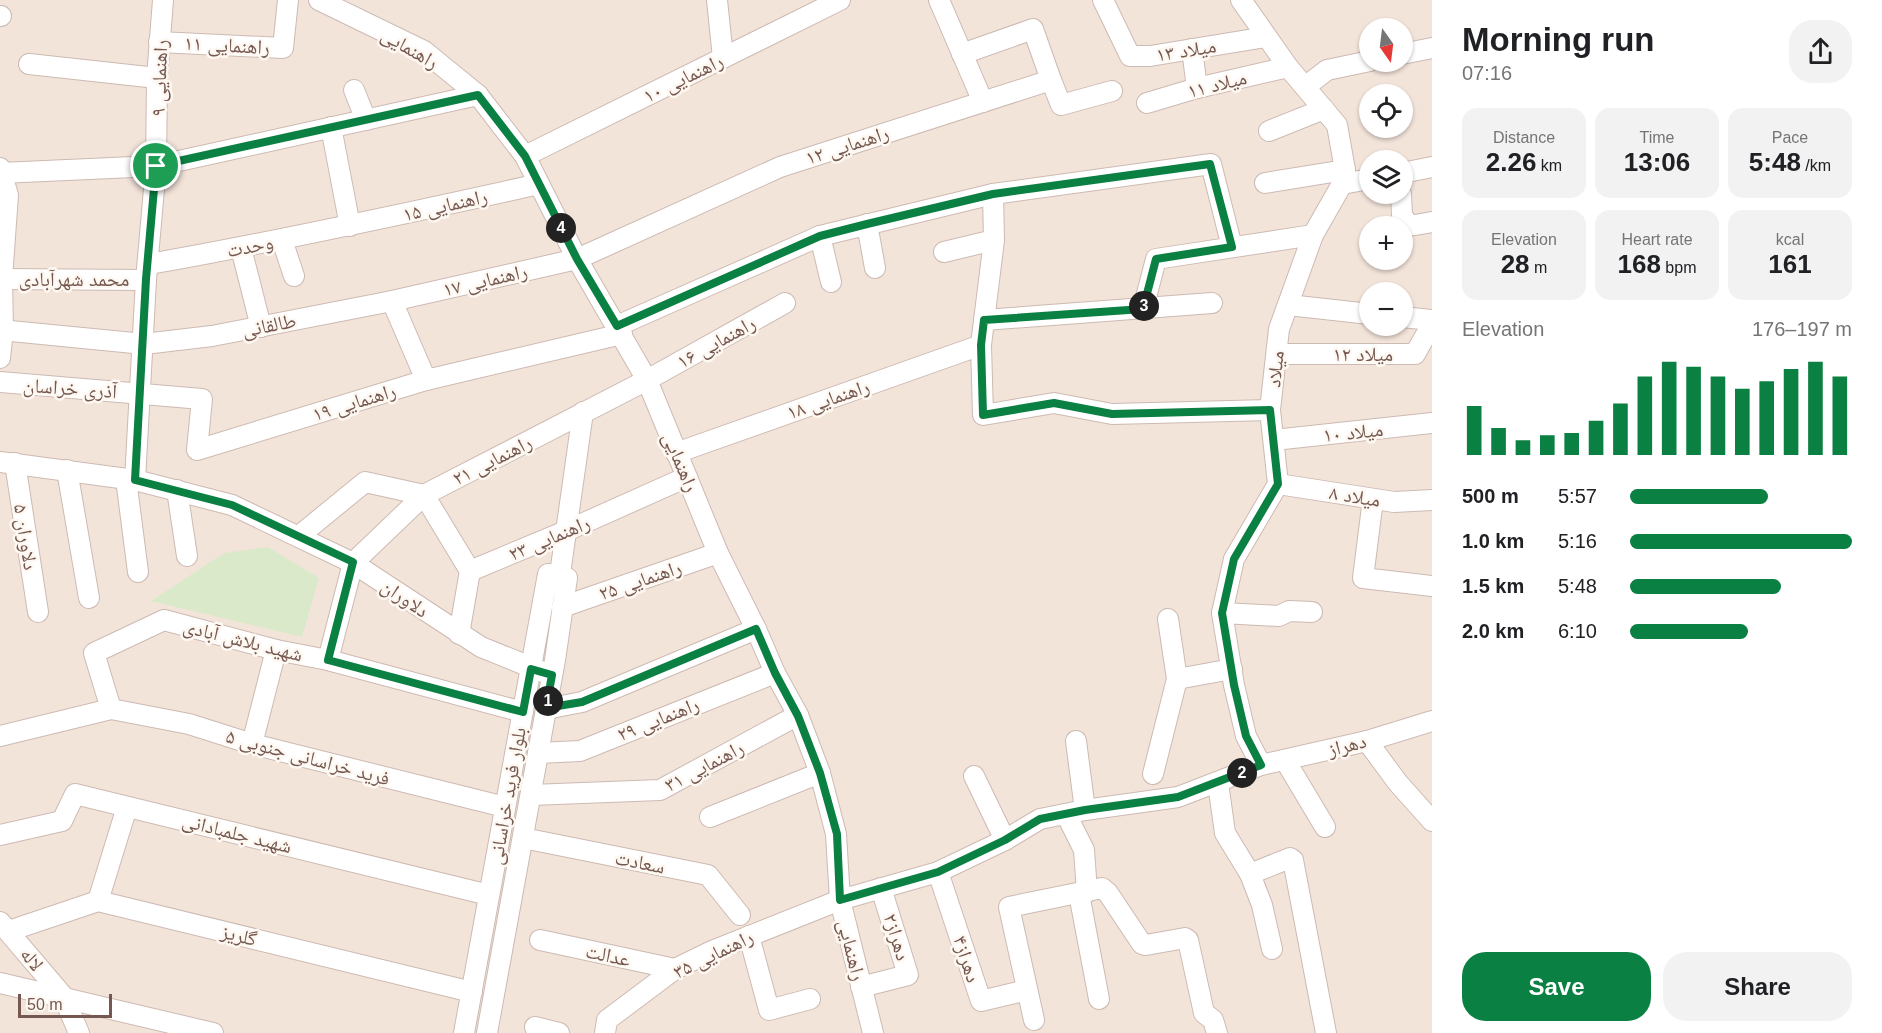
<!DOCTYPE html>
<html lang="en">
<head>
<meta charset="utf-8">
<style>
	:root { --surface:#fff; --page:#f2f2f2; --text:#202124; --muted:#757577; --accent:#0b8043 }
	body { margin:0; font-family:Arial,"Noto Naskh Arabic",sans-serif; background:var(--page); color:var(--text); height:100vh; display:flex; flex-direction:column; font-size:22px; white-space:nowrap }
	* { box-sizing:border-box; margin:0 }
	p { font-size:20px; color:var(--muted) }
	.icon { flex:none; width:33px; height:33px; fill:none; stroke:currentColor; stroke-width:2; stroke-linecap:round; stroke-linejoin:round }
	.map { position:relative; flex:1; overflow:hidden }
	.sheet { display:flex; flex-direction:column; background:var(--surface); width:450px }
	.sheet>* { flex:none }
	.needle { width:39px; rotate:166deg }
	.buttons { position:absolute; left:1359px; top:18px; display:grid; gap:12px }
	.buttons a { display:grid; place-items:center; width:54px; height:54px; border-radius:50%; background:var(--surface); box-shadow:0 2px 4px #0004; font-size:30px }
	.scale { position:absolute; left:18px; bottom:15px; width:94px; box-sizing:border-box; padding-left:6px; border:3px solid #755850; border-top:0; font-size:16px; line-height:21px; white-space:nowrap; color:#755850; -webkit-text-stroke:4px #fef8f2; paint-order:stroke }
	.pin { position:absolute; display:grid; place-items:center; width:51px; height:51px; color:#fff; margin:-26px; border:3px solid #fff; border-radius:50%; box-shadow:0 2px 6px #0007 }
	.km { position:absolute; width:30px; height:30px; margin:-15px; border-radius:50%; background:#222; color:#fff; font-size:16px; line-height:30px; text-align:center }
	.round { display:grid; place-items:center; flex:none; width:63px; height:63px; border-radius:24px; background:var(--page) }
	.overview { display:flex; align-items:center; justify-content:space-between; height:102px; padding:0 30px }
	h1 { font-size:33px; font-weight:700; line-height:45px }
	.metrics { display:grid; grid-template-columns:repeat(3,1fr); gap:9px; height:102px; padding:6px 30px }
	.metrics div { display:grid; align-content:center; border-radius:15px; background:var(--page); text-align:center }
	.metrics b { font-size:26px; font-weight:700 }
	.metrics small { font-size:16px; font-weight:400 }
	.metrics p { font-size:16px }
	.chart { height:168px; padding:12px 30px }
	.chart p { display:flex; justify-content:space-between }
	.chart svg { width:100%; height:108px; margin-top:6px; stroke:var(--accent); stroke-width:6 }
	.primary-button { display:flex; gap:12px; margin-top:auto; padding:12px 30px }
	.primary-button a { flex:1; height:69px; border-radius:24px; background:var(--accent); color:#fff; font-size:24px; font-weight:700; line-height:69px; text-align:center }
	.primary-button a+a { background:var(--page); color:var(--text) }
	ul { padding:0 30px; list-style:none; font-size:20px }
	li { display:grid; grid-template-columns:96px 72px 1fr; align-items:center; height:45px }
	li i { height:15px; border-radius:8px; background:var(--accent) }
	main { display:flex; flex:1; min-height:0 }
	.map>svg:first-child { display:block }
	.residential { fill:#f3e4da; fill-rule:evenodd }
	.green { fill:#dae9ca }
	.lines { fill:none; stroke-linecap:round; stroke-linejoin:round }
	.minor-casing { stroke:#cdbab2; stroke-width:22 }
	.minor { stroke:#fff; stroke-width:20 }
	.route-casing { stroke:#fff; stroke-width:12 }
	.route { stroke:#0b8043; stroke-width:8 }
	.labels { text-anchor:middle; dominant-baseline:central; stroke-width:5; stroke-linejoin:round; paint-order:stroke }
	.street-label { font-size:20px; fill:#755850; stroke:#fef8f2 }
</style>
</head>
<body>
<main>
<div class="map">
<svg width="1432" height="1033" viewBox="0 0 1432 1033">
	<rect width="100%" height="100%" fill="#fbf3eb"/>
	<!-- residential -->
	<path class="residential" d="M0 0H1432V1033H0ZM1370 28H1402V62H1370ZM1370 94H1402V128H1370ZM1370 160H1402V194H1370ZM1370 226H1402V260H1370ZM1370 292H1402V326H1370Z"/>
	<!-- green -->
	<path class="green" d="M268 547 319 578 302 637 151 601 224 553Z"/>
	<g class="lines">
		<defs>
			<g id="minor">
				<path d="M319 0 424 51 478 95 525 156 577 259 647 380 718 553 756 629 775 673 798 715 820 773 836 834 840 900 873 1033"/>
				<path d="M717 0 723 58"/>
				<path d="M939 0 983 102"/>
				<path d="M1103 0 1130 56H1150L1266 37"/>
				<path d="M1241 0 1288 67 1337 125 1345 170 1342 184 1313 235 1279 329 1270 410 1278 484 1234 559 1222 613 1234 685 1246 736 1261 765"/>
				<path d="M0 16H1"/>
				<path d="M159 42 283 48 288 0"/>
				<path d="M1192 49 1197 88"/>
				<path d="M962 54 1033 29 1051 80"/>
				<path d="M1402 54 1432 48"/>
				<path d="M29 64 157 78"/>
				<path d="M1305 87 1327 70 1370 61"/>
				<path d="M354 90 366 120"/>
				<path d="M1147 103 1197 88 1288 67"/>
				<path d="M331 127 350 226"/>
				<path d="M1269 131 1324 109"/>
				<path d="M525 156 840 0"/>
				<path d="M0 168 8 195 2 279 3 330 0 358"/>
				<path d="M0 173 156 166 478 95"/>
				<path d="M1402 173 1432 167"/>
				<path d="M1265 183 1345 170"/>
				<path d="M1342 184 1370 179"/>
				<path d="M993 194 994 240 981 345 983 415 1054 403 1112 414 1270 410"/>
				<path d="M1401 194 1402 215 1409 226 1432 222"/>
				<path d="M867 224 875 268"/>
				<path d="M820 236 831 282"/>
				<path d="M282 240 294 276"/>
				<path d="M241 248 261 327"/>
				<path d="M944 252 994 240"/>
				<path d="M149 264C280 241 409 213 539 184"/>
				<path d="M0 279 146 280"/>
				<path d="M392 301 426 380"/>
				<path d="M1288 305 1370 314"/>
				<path d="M1143 309 1156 259 1313 235"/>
				<path d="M1402 317 1432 320"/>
				<path d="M984 320 1212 303"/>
				<path d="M617 326 820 236 993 194 1211 164 1232 247"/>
				<path d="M0 330 144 344 212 336 392 301 577 259 780 167 1051 80 1061 105 1112 91"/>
				<path d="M1277 354H1415L1432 324"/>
				<path d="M0 382 202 399 197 450 426 380 622 334"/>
				<path d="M1274 440 1432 423"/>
				<path d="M676 453 981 345"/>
				<path d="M0 462 135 480 232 505 353 563 481 647 543 672"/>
				<path d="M15 463 38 612"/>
				<path d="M67 470 89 598"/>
				<path d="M126 479 138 572"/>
				<path d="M135 480 146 280 156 166 157 78 163 0"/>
				<path d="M1278 484 1394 502 1432 500"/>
				<path d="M177 490 187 556"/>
				<path d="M1373 499 1363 578 1432 586"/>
				<path d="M299 536 365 482 424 495 470 571"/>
				<path d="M470 571 566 531 687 477"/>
				<path d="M560 574 583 412"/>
				<path d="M562 607 718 553"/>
				<path d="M1222 613 1279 616 1289 611 1312 612"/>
				<path d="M459 634 470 571"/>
				<path d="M328 660 353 563 424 495 647 380 785 303"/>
				<path d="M1177 679 1232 669"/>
				<path d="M111 709 94 653 164 620 276 650 328 660 523 712"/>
				<path d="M546 709 582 702 756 629"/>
				<path d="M0 736 111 709 189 724 252 744 505 807"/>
				<path d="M1076 741 1085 810"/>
				<path d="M1367 741 1398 783 1432 821"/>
				<path d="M252 744 276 650"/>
				<path d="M538 753 580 751 775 673"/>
				<path d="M1285 760 1325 827"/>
				<path d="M1153 774 1177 679 1168 619"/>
				<path d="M974 776 1005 840"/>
				<path d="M1218 783 1225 833 1250 874 1290 858 1293 860 1326 1033"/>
				<path d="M531 795 660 790 798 715"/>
				<path d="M1066 814 1084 850 1087 892"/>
				<path d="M710 817 820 773"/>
				<path d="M0 835 62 821 75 794 489 895"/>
				<path d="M523 838 708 875 740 915"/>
				<path d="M938 872 981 1001 1027 990"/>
				<path d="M1250 874 1262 905 1272 949"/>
				<path d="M1079 894 1099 999"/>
				<path d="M98 901 127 807"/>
				<path d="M0 922 63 996 79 1033"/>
				<path d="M9 931 98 901 472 992"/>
				<path d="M749 936 769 1010 810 999"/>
				<path d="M540 940 675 969"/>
				<path d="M0 983 213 1033"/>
				<path d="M861 987 908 975 881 888"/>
				<path d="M1034 1020 1009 907 1102 888 1108 893 1142 944 1146 945 1185 938 1188 940 1204 1013 1213 1020 1217 1033"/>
				<path d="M535 1027 559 1033"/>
				<path d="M464 1033 548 574H560L567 578 555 660 487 1033"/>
				<path d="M605 1033 607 1020 675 969 712 951 840 900 938 872 1005 840 1040 819 1085 810 1178 797 1261 765 1367 741 1432 721"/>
			</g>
		</defs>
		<!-- minor casing -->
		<use href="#minor" class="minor-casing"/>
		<!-- minor -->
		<use href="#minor" class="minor"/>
	</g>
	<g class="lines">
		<defs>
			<path id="route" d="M478 95 525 156 577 259 617 326 820 236 867 224 993 194 1210 164 1232 247 1156 259 1143 309 984 320 981 345 983 415 1054 403 1112 414 1270 410 1278 484 1234 559 1222 613 1234 685 1246 736 1261 765 1178 797 1085 810 1040 819 1005 840 938 872 840 900 837 834 820 773 798 716 775 673 756 629 582 702 546 708 552 675 531 669 523 712 328 660 353 562 232 505 135 480 146 279 156 166Z"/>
		</defs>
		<!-- route casing -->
		<use href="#route" class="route-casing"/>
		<!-- route -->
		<use href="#route" class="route"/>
	</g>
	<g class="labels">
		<!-- street labels -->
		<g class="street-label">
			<text transform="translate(227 45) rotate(3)">راهنمایی ۱۱</text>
			<text transform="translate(410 48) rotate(30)">راهنمایی</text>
			<text transform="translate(1186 50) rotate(-9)">میلاد ۱۳</text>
			<text transform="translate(159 78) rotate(-88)">راهنمایی ۹</text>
			<text transform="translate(683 78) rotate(-26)">راهنمایی ۱۰</text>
			<text transform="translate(1217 84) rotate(-14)">میلاد ۱۱</text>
			<text transform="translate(847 145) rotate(-18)">راهنمایی ۱۲</text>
			<text transform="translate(445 205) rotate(-13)">راهنمایی ۱۵</text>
			<text transform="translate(250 246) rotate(-11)">وحدت</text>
			<text x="74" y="279">محمد شهرآبادی</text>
			<text transform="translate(485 280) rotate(-13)">راهنمایی ۱۷</text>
			<text transform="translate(269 325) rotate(-11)">طالقانی</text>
			<text transform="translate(716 342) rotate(-29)">راهنمایی ۱۶</text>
			<text x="1363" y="354">میلاد ۱۲</text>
			<text transform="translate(1275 369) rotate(-84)">میلاد</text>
			<text transform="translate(70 388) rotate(4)">آذری خراسان</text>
			<text transform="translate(828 399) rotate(-19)">راهنمایی ۱۸</text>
			<text transform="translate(354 402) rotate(-17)">راهنمایی ۱۹</text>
			<text transform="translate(1353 432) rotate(-6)">میلاد ۱۰</text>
			<text transform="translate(492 460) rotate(-27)">راهنمایی ۲۱</text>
			<text transform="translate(681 462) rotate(67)">راهنمایی</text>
			<text transform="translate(1355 496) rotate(9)">میلاد ۸</text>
			<text transform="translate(26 537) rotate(81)">دلاوران ۵</text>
			<text transform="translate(549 538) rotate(-23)">راهنمایی ۲۳</text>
			<text transform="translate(640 580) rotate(-19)">راهنمایی ۲۵</text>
			<text transform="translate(405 598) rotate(34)">دلاوران</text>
			<text transform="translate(243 640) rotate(14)">شهید بلاش آبادی</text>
			<text transform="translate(658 719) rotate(-22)">راهنمایی ۲۹</text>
			<text transform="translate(1347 745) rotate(-14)">دهراز</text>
			<text transform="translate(308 757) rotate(15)">فرید خراسانی جنوبی ۵</text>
			<text transform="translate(704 766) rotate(-28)">راهنمایی ۳۱</text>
			<text transform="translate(507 796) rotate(-80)">بلوار فرید خراسانی</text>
			<text transform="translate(237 833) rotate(14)">شهید جلمبادانی</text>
			<text transform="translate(640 862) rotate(11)">سعادت</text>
			<text transform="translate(239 935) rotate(14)">گلریز</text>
			<text transform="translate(897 937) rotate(73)">دهراز۲</text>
			<text transform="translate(852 950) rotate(76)">راهنمایی</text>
			<text transform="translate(713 954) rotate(-26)">راهنمایی ۳۵</text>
			<text transform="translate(608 955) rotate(12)">عدالت</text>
			<text transform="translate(32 959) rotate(51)">لاله</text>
			<text transform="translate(967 959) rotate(72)">دهراز۴</text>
		</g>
	</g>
</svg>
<div class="buttons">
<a><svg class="needle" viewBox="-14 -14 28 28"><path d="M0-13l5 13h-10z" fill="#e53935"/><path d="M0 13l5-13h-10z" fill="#757577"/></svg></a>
<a><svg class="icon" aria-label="locate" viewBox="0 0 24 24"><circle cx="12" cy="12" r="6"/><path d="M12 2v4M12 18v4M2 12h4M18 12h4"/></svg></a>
<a><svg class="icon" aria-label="layers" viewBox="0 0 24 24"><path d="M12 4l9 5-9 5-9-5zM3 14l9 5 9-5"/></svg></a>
<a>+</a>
<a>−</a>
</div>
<div class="scale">50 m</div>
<div class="pin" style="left:156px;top:166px;background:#1e9e55"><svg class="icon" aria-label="arrive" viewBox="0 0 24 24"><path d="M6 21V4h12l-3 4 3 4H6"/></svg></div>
<b class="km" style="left:548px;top:701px">1</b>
<b class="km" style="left:1242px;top:773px">2</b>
<b class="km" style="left:1144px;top:306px">3</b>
<b class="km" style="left:561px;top:228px">4</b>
</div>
<section class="sheet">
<div class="overview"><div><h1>Morning run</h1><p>07:16</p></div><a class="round"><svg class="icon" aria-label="share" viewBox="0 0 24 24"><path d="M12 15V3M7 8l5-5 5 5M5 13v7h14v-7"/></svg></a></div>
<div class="metrics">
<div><p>Distance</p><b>2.26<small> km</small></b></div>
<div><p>Time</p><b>13:06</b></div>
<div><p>Pace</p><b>5:48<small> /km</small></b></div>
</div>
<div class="metrics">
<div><p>Elevation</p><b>28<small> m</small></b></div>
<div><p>Heart rate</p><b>168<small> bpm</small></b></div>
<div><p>kcal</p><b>161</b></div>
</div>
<div class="chart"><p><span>Elevation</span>176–197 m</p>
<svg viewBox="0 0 160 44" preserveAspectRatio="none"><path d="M5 44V24M15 44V33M25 44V38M35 44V36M45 44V35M55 44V30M65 44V23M75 44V12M85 44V6M95 44V8M105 44V12M115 44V17M125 44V14M135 44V9M145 44V6M155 44V12"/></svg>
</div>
<ul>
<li><b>500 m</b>5:57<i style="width:62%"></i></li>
<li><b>1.0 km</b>5:16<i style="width:100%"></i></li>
<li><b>1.5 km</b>5:48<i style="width:68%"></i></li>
<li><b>2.0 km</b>6:10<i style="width:53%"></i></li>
</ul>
<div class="primary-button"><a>Save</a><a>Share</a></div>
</section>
</main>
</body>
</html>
